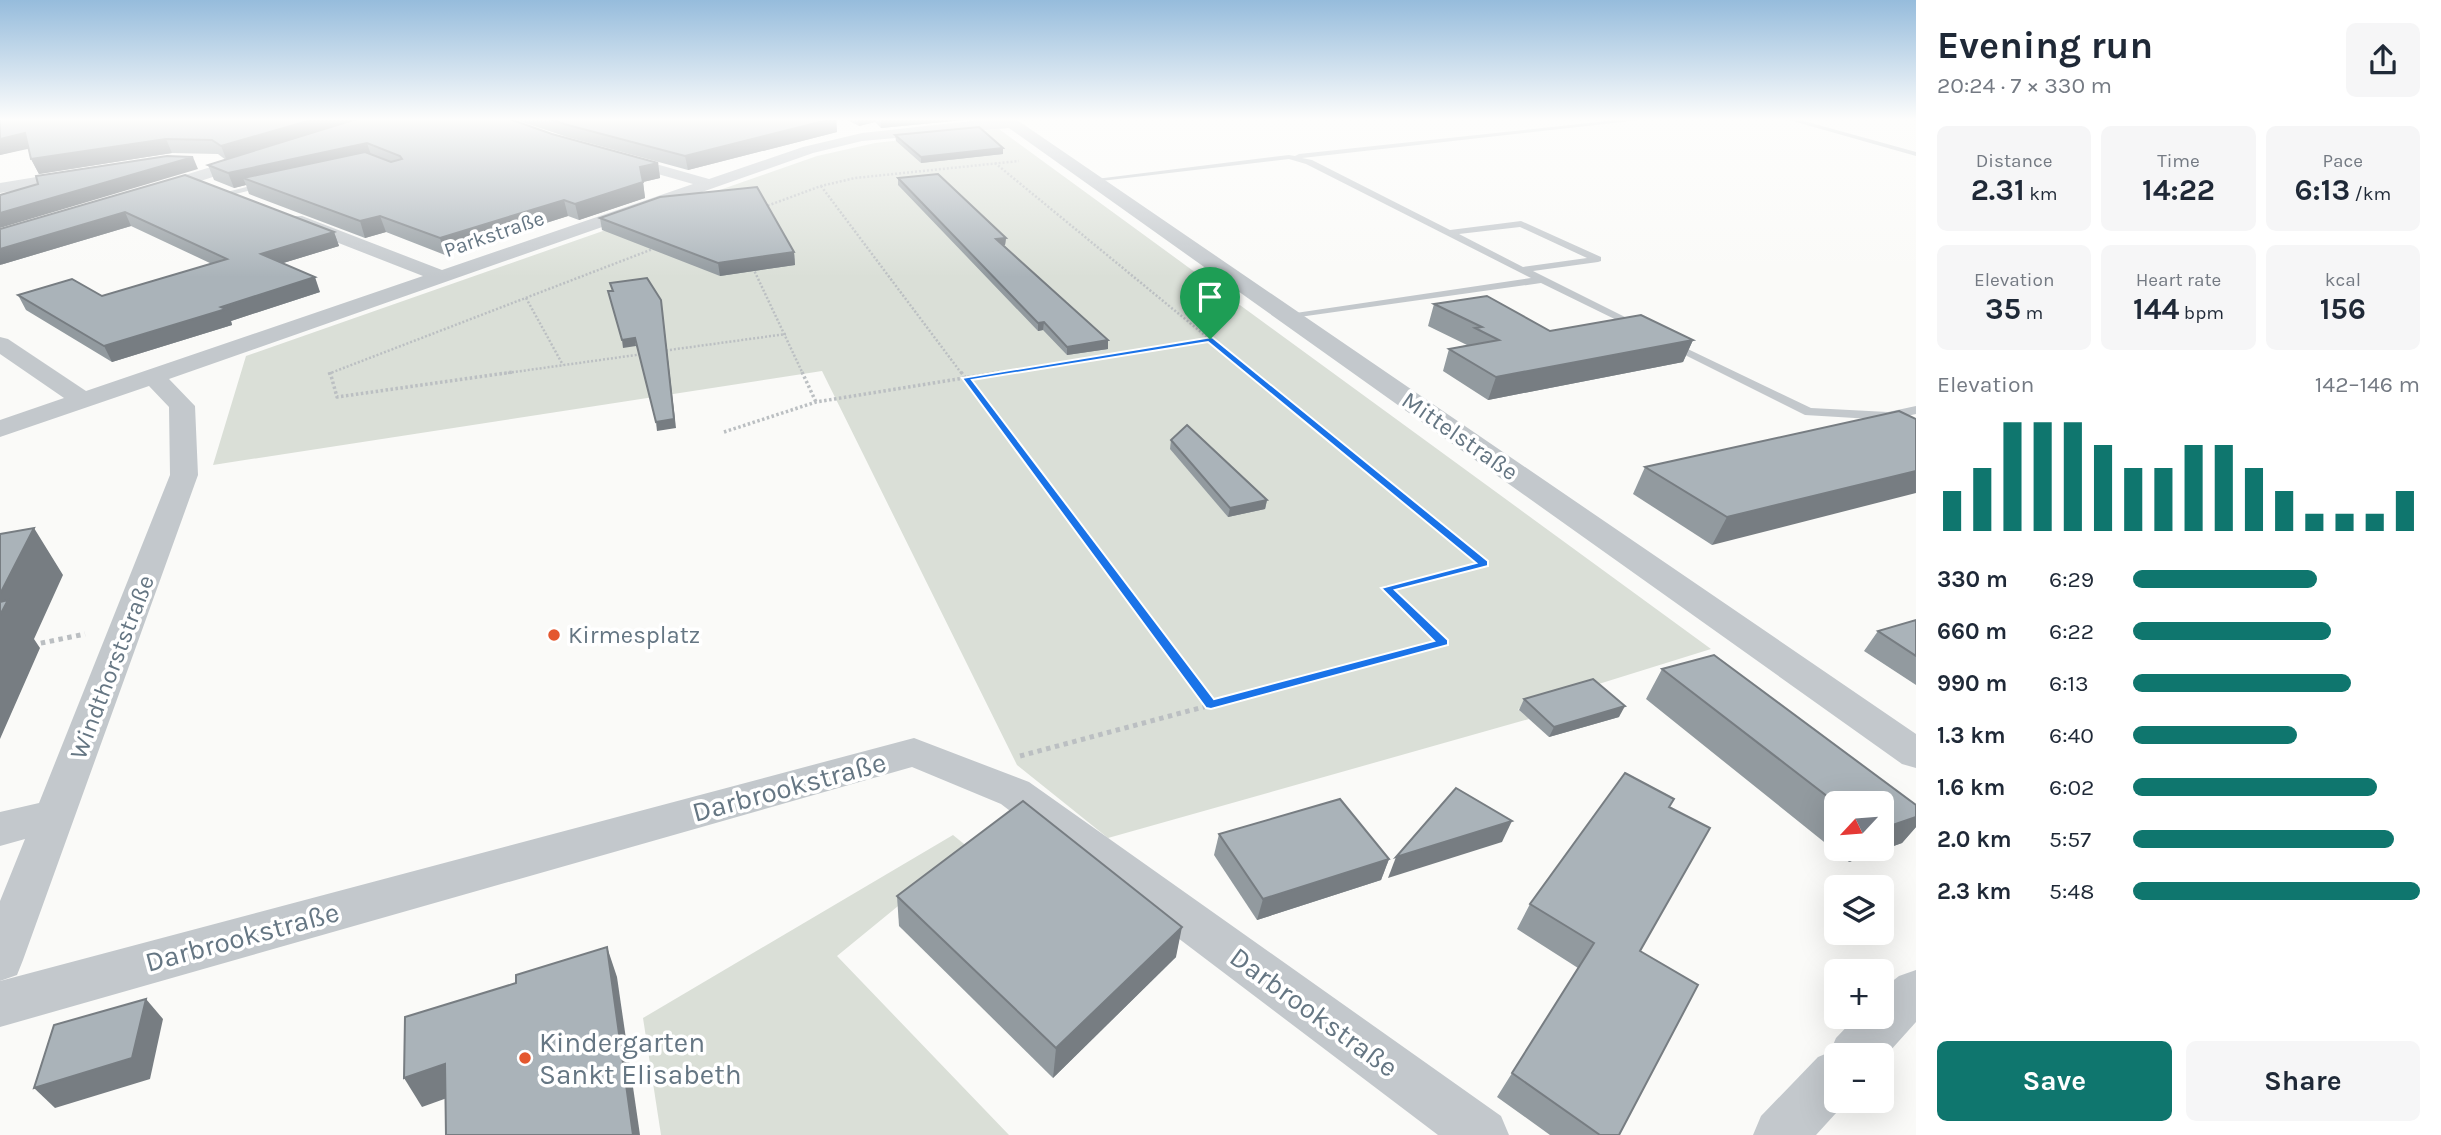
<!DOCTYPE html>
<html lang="en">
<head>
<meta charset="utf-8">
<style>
	:root { --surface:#fff; --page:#f6f6f7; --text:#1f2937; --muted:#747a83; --accent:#0f766e }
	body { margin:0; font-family:Karla,sans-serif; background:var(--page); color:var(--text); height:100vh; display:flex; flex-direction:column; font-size:26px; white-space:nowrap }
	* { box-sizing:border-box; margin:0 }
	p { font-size:23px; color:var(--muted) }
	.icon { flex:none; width:38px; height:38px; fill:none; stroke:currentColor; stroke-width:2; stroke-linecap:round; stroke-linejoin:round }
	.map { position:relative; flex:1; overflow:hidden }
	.side { display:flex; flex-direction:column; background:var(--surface); width:525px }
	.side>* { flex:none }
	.needle { width:46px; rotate:244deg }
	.tools { position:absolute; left:1824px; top:791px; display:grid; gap:14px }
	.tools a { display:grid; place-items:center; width:70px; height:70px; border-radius:10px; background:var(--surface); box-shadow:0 7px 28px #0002; font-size:35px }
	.pin { position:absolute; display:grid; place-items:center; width:60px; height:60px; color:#fff; margin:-72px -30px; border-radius:50% 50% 50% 0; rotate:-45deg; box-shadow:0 0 7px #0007 }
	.pin .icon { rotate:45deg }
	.round { display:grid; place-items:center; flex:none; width:74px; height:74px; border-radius:10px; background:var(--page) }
	.headline { display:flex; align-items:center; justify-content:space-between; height:119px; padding:0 21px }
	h1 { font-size:38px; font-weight:700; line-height:52px }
	.stats { display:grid; grid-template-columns:repeat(3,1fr); gap:10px; height:119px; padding:7px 21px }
	.stats div { display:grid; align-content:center; border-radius:10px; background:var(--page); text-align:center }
	.stats b { font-size:30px; font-weight:700 }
	.stats small { font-size:19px; font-weight:400 }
	.stats p { font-size:19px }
	.chart { height:196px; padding:14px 21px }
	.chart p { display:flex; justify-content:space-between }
	.chart svg { width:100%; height:126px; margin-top:7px; stroke:var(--accent); stroke-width:6 }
	.cta { display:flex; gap:14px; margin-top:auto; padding:14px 21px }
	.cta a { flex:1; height:80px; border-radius:10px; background:var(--accent); color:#fff; font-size:28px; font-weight:700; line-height:80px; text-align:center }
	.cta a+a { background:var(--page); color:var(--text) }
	ul { padding:0 21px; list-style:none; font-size:23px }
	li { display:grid; grid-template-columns:112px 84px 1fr; align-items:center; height:52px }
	li i { height:18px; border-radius:9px; background:var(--accent) }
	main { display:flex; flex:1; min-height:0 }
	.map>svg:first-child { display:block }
	.green { fill:#dadfd7 }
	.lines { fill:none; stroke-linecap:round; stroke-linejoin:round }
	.path-far2 { stroke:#bbbfc2; stroke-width:2.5; stroke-dasharray:2 2; stroke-linecap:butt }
	.path-far1 { stroke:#bbbfc2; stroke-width:3.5; stroke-dasharray:2.5 2.5; stroke-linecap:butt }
	.path { stroke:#bbbfc2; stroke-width:5; stroke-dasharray:4.5 4.5; stroke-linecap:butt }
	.service { fill:#c3c8cc; fill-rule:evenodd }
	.minor { fill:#c3c8cc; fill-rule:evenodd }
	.wall { fill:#929a9f; fill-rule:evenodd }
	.shaded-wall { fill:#777d82 }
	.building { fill:#aab3b9; stroke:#777d82; stroke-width:2 }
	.route { fill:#1a73e8; stroke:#fff; stroke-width:2; fill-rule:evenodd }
	.poi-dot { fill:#e4572e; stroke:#fff; stroke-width:2.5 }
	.labels { text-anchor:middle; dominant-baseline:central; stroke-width:7; stroke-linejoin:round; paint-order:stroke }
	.far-street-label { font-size:21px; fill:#657683; stroke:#fff }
	.street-label { font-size:24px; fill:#657683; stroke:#fff }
	.poi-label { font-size:24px; fill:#657683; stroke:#fff; text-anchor:start }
	.near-street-label { font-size:28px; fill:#657683; stroke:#fff }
	.near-poi-label { font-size:28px; fill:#657683; stroke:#fff; text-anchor:start }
</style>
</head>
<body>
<main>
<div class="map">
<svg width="1916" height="1135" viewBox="0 0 1916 1135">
	<rect width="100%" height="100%" fill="#fafaf8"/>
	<!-- green -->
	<g class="green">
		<path d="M999 129 1711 649 1518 709 1529 719 1108 838 1017 765 822 371 213 465 246 356 817 156 875 143Z"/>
		<path d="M953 835 969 848 837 956 1009 1135H661L643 1018Z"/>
	</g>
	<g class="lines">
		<!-- path-far2 -->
		<g class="path-far2">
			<path d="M995 163 1252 374"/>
			<path d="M821 186 962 374"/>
			<path d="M764 207 821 186 855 178 1019 161"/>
			<path d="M753 268 803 374"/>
			<path d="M526 298 563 365"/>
			<path d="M662 351 786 334"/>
			<path d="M328 374 658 247"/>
			<path d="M500 374 643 354"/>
			<path d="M990 374 1209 339"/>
		</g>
		<!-- path-far1 -->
		<g class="path-far1">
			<path d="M330 372 337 397 513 372"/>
			<path d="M802 372 816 402"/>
			<path d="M961 372 1105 563"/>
			<path d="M1250 372 1483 563"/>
			<path d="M724 432 816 402 1001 372"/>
		</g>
		<!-- path -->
		<g class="path">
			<path d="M1103 562 1211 705"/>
			<path d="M32 645 85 634"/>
			<path d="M1020 756 1443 643 1387 588 1484 564 1481 562"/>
		</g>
		<!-- service -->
		<g class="service">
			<path d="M1635 118H1658L1302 158 1312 160 1450 230 1521 221 1601 257V261L1598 262 1533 271 1641 325 1643 327 1637 330 1541 283 1285 319 1284 317 1289 314 1531 278 1306 164 1289 159 1092 182 1088 180 1289 155 1295 156 1299 154ZM1520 227 1587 258 1523 267 1459 234Z"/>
			<path d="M1782 118H1793L1916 152V156Z"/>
			<path d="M266 182H269V186L227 196 223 193Z"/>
			<path d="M1669 340 1811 408 1888 412 1916 406V414L1888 420 1805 415 1665 345V341Z"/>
		</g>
		<!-- minor -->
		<g class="minor">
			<path d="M998 118H1014L1916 734V768L1902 764 1009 128 862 141 813 153 169 379 195 406 198 475 23 960 17 975 0 981V901L25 839 0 846V812L39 803 170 475 169 407 149 386 0 437V420L64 398 0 354V337L8 339 86 391 423 276 290 224 287 220 290 216H302L442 270 693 184 612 161V155L617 153 709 179 803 147 862 133Z"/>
			<path d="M253 154 258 156V162L158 195 152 196 144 191 146 187Z"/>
			<path d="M79 170 85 172V178L0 193V183Z"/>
			<path d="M914 738 1029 782 1501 1116 1509 1135H1438L1001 804 912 767 0 1027V981Z"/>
			<path d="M1916 970V1022L1881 1061V1055H1836V1101H1847L1816 1135H1753L1761 1116 1818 1057 1830 1052 1836 1038 1856 1017H1881V990L1899 976Z"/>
		</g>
	</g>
	<!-- wall -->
	<g class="wall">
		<path d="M0 118 552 134 658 163 660 178 643 182 645 198 579 220 568 216 445 255 386 232 365 238 249 194 246 185 234 188 214 180 208 165 226 160 218 154 172 153 39 174 31 159 28 148 0 155Z"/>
		<path d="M510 118H836L837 132 688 170 567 137Z"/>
		<path d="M844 118H964V120L881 128 875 122 859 126Z"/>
		<path d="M895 135 1003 148V154L921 163 896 141Z"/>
		<path d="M185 175 334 232 339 246 283 263 320 292 231 321 232 325 112 362 26 310 18 295 102 296 212 264 131 226 0 265Z"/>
		<path d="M898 178 1006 238 1005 245H1004L1108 349 1067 355 1043 330 1038 331 898 185Z"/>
		<path d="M600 218 794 252 795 265 720 276 602 230Z"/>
		<path d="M1434 304 1550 331 1693 340 1683 362 1488 400 1443 371 1449 349 1467 345 1428 326Z"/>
		<path d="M1899 411 1712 545 1633 494 1645 467Z"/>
		<path d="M1171 440 1267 500 1265 509 1228 517 1170 449Z"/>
		<path d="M1916 620V685L1864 651 1878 631Z"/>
		<path d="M1714 655 1916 805V827L1902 843 1849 862 1646 699 1662 669ZM1836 803H1881V849H1836Z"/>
		<path d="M1524 699 1619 717 1549 737 1519 710Z"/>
		<path d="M1669 807 1640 951 1619 1135H1550L1497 1097 1578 968 1517 929 1530 904Z"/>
		<path d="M1219 834 1389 859 1381 880 1257 920 1214 855Z"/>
		<path d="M897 896 1176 957 1053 1078 899 926Z"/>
	</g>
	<!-- shaded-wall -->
	<g class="shaded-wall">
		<path d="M318 118H368L227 161 221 146Z"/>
		<path d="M836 118 837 132 688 170 685 156Z"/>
		<path d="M858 118H875V122L859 126Z"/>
		<path d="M881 118H964V120L881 128Z"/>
		<path d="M25 133 32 148 0 155V139Z"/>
		<path d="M166 139 172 153 39 174 31 159Z"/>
		<path d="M367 143 372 158 243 178 246 185 234 188 228 173Z"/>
		<path d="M1003 148V154L921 163V157Z"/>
		<path d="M193 157 198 169 0 228V213Z"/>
		<path d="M658 163 660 178 643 182 645 198 579 220 575 204 640 167Z"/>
		<path d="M564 200 568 216 445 255 440 238Z"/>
		<path d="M125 212 131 226 0 265V249Z"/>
		<path d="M380 216 386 232 365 238 360 221Z"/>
		<path d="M334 232 339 246 267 268 261 254Z"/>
		<path d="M1006 238 1005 245 996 246V239Z"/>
		<path d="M794 252 795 265 720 276 718 263Z"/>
		<path d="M315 277 320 292 231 321 232 325 112 362 104 346Z"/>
		<path d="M662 308 676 428 657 431 656 422Z"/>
		<path d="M1044 322 1043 330 1038 331V323Z"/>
		<path d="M635 338 636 346 623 348 622 340Z"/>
		<path d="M1108 340V349L1067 355V347Z"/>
		<path d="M1693 340 1683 362 1488 400 1496 377Z"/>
		<path d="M1916 471V493L1712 545 1727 517Z"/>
		<path d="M1267 500 1265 509 1228 517 1230 508Z"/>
		<path d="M34 528 63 575 34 639 40 648 0 739V594Z"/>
		<path d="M1625 706 1619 717 1549 737 1554 727Z"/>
		<path d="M1916 817V827L1902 843 1849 862 1860 849H1881V829Z"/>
		<path d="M1512 821 1502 842 1388 878 1396 857Z"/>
		<path d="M1389 859 1381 880 1257 920 1263 899Z"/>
		<path d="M1182 927 1176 957 1053 1078 1056 1048Z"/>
		<path d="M607 947 617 977 640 1135H633Z"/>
		<path d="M146 999 163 1019 150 1079 55 1108 34 1088Z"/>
		<path d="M445 1064 461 1093 422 1107 404 1078Z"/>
	</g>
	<!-- building -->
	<g class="building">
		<path d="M0 118H318L221 146 212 140 166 139 31 159 25 133 0 139Z"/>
		<path d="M360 118H507L552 134 658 163 640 167 643 182 575 204 564 200 440 238 380 216 360 221 243 178 365 152 391 162 402 159 400 156 367 143 228 173 208 165Z"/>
		<path d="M547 118H836L685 156 564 124Z"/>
		<path d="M979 127 1003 148 921 157 895 135Z"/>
		<path d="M167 156 193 157 0 213V195L38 184 36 176Z"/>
		<path d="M938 174 1006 238 996 239 1108 340 1067 347 1044 322 1038 323 898 178Z"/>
		<path d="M185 175 334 232 261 254 315 277 221 307 226 309 104 346 18 295 72 279 102 296 227 259 125 212 0 249V229Z"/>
		<path d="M757 187 794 252 718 263 600 218 660 197Z"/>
		<path d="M647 278 661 300 674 419 656 422 635 338 622 340 608 291H613L610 283Z"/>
		<path d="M1487 296 1550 331 1641 315 1693 340 1496 377 1449 349 1499 340 1475 328 1482 327 1434 304Z"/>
		<path d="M1899 411 1916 419V471L1727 517 1645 467Z"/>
		<path d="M1187 425 1267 500 1230 508 1171 440Z"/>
		<path d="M34 528 0 594V534Z"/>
		<path d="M8 600 0 615V602Z"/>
		<path d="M1916 620V656L1878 631Z"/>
		<path d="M1714 655 1916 805V817L1881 829V803H1836L1662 669Z"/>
		<path d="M1593 679 1625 706 1554 727 1524 699Z"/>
		<path d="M1625 773 1674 799 1669 807 1710 828 1640 951 1698 985 1619 1135H1600L1512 1073 1594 943 1530 904Z"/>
		<path d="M1456 788 1512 821 1396 857Z"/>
		<path d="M1340 799 1389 859 1263 899 1219 834Z"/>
		<path d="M1023 801 1182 927 1056 1048 897 896Z"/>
		<path d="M607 947 633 1135H446L445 1064 404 1078 405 1017 516 983V975Z"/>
		<path d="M146 999 132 1058 34 1088 54 1025Z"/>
	</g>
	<!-- sky -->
	<linearGradient id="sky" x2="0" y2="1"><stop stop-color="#96bcdc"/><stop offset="0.43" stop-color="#fdfdfc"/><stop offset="1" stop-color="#fdfdfc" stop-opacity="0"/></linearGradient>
	<rect width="1916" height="277" fill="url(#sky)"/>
	<!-- route -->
	<path class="route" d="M1212 337 1488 561V566L1395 590 1448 640V645L1211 709 1206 708 962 378ZM1208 342 1476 563 1381 588 1434 641 1214 699 972 380Z"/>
	<!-- markers -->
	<g class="poi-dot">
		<circle cx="554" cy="635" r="7"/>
		<circle cx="525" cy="1058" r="7"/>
	</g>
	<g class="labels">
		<!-- far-street labels -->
		<g class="far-street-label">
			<text transform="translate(494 234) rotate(-19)">Parkstraße</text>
		</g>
		<!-- street labels -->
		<g class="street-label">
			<text transform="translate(1460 436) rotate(35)">Mittelstraße</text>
			<text transform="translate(112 667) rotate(-69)">Windthorststraße</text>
		</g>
		<!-- poi labels -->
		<g class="poi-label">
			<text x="568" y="635">Kirmesplatz</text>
		</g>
		<!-- near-street labels -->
		<g class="near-street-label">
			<text transform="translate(789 787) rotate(-15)">Darbrookstraße</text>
			<text transform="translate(242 937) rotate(-15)">Darbrookstraße</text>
			<text transform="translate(1314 1012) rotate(36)">Darbrookstraße</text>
		</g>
		<!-- near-poi labels -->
		<g class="near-poi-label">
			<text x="539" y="1042">Kindergarten<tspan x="539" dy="32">Sankt Elisabeth</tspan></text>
		</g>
	</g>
</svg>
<div class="tools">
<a><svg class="needle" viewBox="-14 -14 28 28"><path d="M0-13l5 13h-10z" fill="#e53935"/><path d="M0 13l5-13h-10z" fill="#747a83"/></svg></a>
<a><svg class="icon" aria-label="layers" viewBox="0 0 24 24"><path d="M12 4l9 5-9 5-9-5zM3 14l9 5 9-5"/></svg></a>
<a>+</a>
<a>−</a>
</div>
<div class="pin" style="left:1210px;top:339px;background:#1e9e55"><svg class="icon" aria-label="arrive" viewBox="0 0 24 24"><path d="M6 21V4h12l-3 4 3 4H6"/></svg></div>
</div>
<section class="side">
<div class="headline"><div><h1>Evening run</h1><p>20:24 · 7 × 330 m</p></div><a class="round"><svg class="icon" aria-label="share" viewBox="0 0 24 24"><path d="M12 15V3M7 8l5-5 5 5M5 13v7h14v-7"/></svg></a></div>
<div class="stats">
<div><p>Distance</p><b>2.31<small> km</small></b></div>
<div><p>Time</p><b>14:22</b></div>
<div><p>Pace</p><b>6:13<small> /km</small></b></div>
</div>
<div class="stats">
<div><p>Elevation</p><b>35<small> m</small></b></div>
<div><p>Heart rate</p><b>144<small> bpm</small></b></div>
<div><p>kcal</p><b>156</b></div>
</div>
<div class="chart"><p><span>Elevation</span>142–146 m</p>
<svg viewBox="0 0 160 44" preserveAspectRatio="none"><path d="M5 44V30M15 44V22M25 44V6M35 44V6M45 44V6M55 44V14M65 44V22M75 44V22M85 44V14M95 44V14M105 44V22M115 44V30M125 44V38M135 44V38M145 44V38M155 44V30"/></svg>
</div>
<ul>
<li><b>330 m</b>6:29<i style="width:64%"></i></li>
<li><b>660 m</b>6:22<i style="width:69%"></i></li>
<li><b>990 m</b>6:13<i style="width:76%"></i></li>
<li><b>1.3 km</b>6:40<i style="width:57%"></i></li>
<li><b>1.6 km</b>6:02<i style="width:85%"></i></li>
<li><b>2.0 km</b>5:57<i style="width:91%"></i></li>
<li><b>2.3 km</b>5:48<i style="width:100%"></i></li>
</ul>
<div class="cta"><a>Save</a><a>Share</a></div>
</section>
</main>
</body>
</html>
